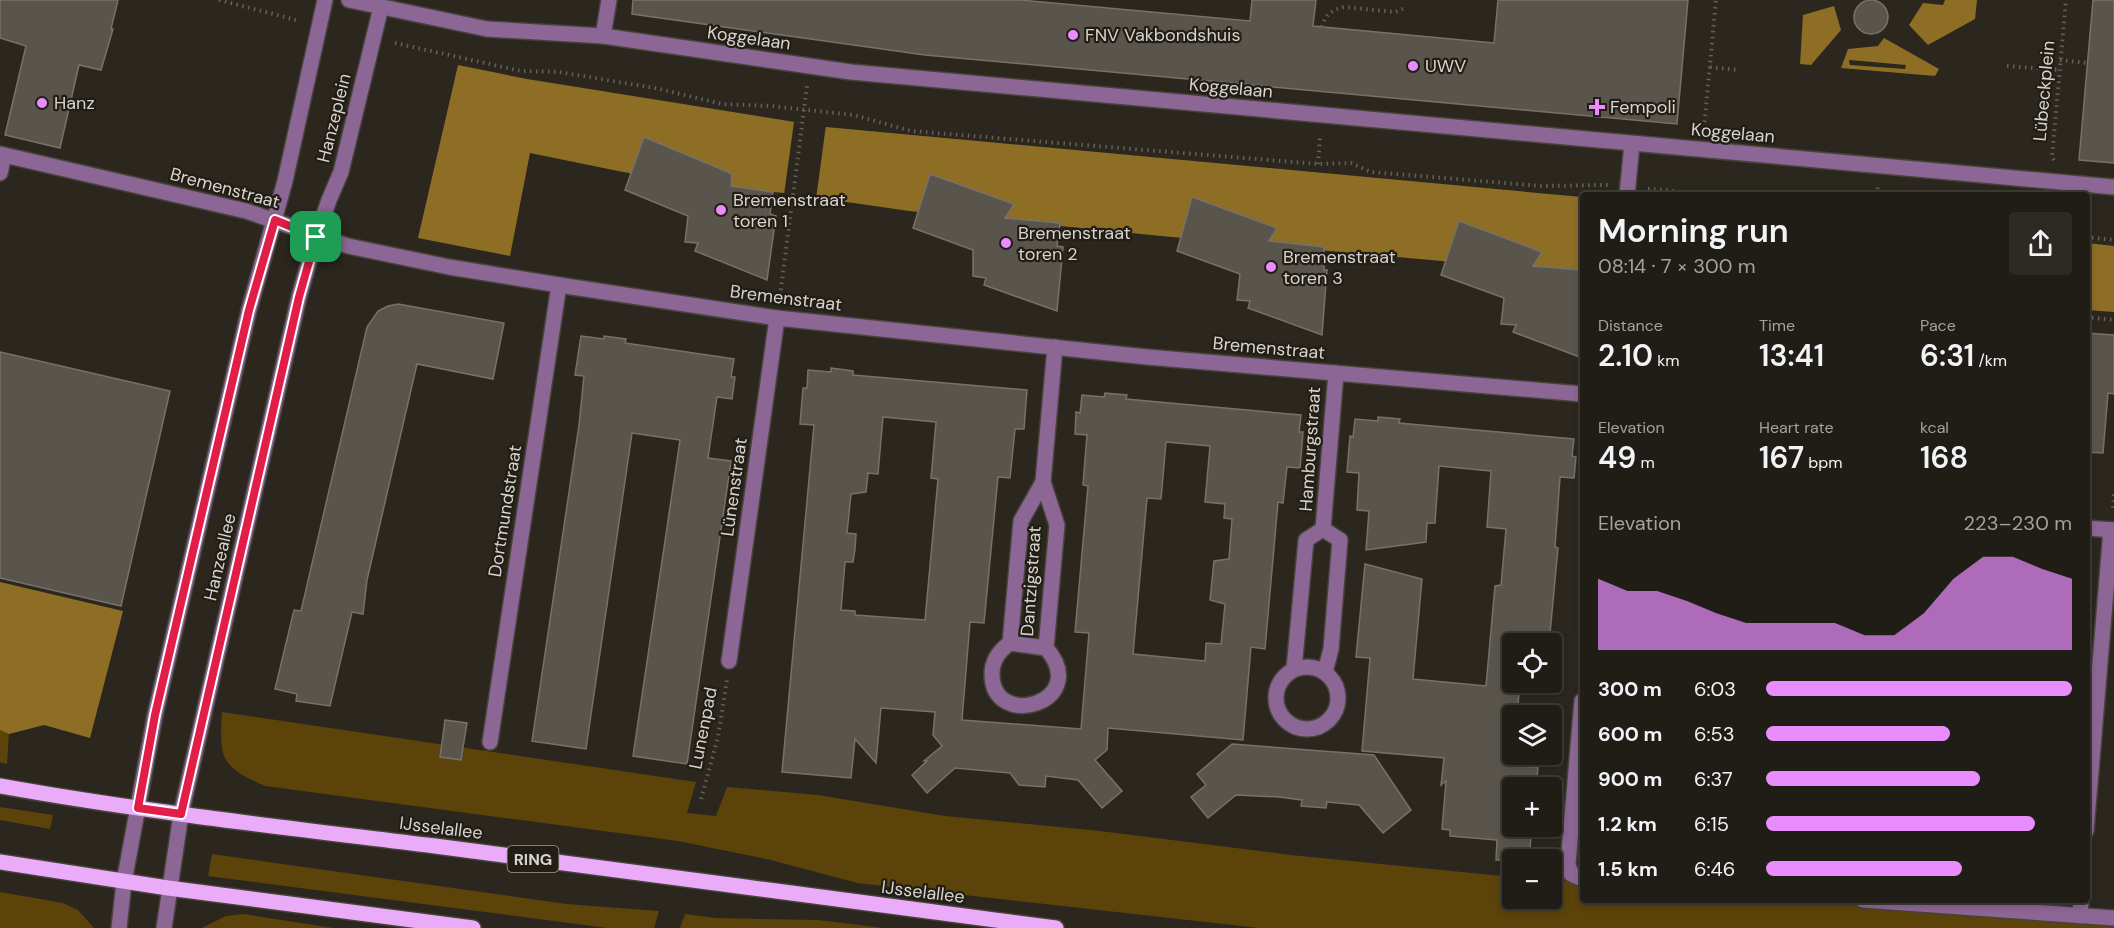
<!DOCTYPE html>
<html lang="en">
<head>
<meta charset="utf-8">
<style>
	:root { --surface:#201d17; --page:#2d2a24; --text:#f1f3f6; --muted:#a2a2a1; --line:#3d3b36; --accent:#e98dfe }
	body { margin:0; font-family:"DM Sans",sans-serif; background:var(--page); color:var(--text); height:100vh; display:flex; flex-direction:column; font-size:22px; white-space:nowrap }
	* { box-sizing:border-box; margin:0 }
	p { font-size:20px; color:var(--muted) }
	.icon { flex:none; width:33px; height:33px; fill:none; stroke:currentColor; stroke-width:2; stroke-linecap:round; stroke-linejoin:round }
	.map { position:relative; flex:1; overflow:hidden }
	.details { position:absolute; left:1580px; top:192px; width:510px; height:711px; display:flex; flex-direction:column; background:var(--surface); border-radius:6px; box-shadow:0 3px 9px #0003,0 0 0 2px var(--line) }
	.details>* { flex:none }
	.buttons { position:absolute; left:1502px; top:633px; display:grid; gap:12px }
	.buttons a { display:grid; place-items:center; width:60px; height:60px; border-radius:6px; background:var(--surface); box-shadow:0 3px 9px #0003,0 0 0 2px var(--line); font-size:30px }
	.pin { position:absolute; display:grid; place-items:center; width:51px; height:51px; color:#fff; margin:-26px; border-radius:12px; box-shadow:0 3px 9px #0006 }
	.round { display:grid; place-items:center; flex:none; width:63px; height:63px; border-radius:6px; background:var(--page) }
	.summary { display:flex; align-items:center; justify-content:space-between; height:102px; padding:0 18px }
	h1 { font-size:33px; font-weight:600; line-height:45px }
	.metrics { display:grid; grid-template-columns:repeat(3,1fr); gap:9px; height:102px; padding:6px 18px }
	.metrics div { display:grid; align-content:center }
	.metrics b { font-size:30px; font-weight:600 }
	.metrics small { font-size:16px; font-weight:400 }
	.metrics p { font-size:16px }
	.chart { height:168px; padding:12px 18px }
	.chart p { display:flex; justify-content:space-between }
	.chart svg { width:100%; height:108px; margin-top:6px; fill:var(--accent); opacity:.7 }
	ul { padding:0 18px; list-style:none; font-size:20px }
	li { display:grid; grid-template-columns:96px 72px 1fr; align-items:center; height:45px }
	li i { height:15px; border-radius:8px; background:var(--accent) }
	.map>svg:first-child { display:block }
	.green { fill:#5b430a }
	.water { fill:#8e6d24; fill-rule:evenodd }
	.pier { fill:#2b271f }
	.building { fill:#5a554c; stroke:#777269; stroke-width:1.5; fill-rule:evenodd }
	.lines { fill:none; stroke-linecap:round; stroke-linejoin:round }
	.minor-casing { stroke:#47433b; stroke-width:18 }
	.major-casing { stroke:#47433b; stroke-width:18 }
	.path { stroke:#65615a; stroke-width:4; stroke-dasharray:1.5 4.5; stroke-linecap:butt }
	.minor { stroke:#8c6694; stroke-width:15 }
	.major { stroke:#eaabf8; stroke-width:15 }
	.route-casing { stroke:#fff; stroke-width:12 }
	.route { stroke:#e11d48; stroke-width:8 }
	.poi-dot { fill:#e98dfe; stroke:#221d15; stroke-width:2 }
	.labels { text-anchor:middle; dominant-baseline:central; stroke-width:4.5; stroke-linejoin:round; paint-order:stroke }
	.shield { fill:#221d15; stroke:#a19d97; stroke-width:1.5 }
	.shield-label { font-size:16px; font-weight:bold; fill:#d7d4cf }
	.poi-label { font-size:18px; fill:#d7d4cf; stroke:#221d15; text-anchor:start }
	.street-label { font-size:18px; fill:#d7d4cf; stroke:#221d15 }
</style>
</head>
<body>
<div class="map">
<svg width="2114" height="928" viewBox="0 0 2114 928">
	<rect width="100%" height="100%" fill="#2b271f"/>
	<!-- green -->
	<g class="green">
		<path d="M222 712 696 782 687 813 716 816 727 787 818 795 945 816 1100 831 1291 855 1512 877V898H1551V880L1582 882V900H1788L2114 922V928H1259L857 883 771 860 678 841 265 786C221 767 219 759 222 712Z"/>
		<path d="M0 730 9 734 7 764 0 762Z"/>
		<path d="M0 807 53 815 50 829 0 820Z"/>
		<path d="M212 854 566 904 659 911 654 928H607L208 876Z"/>
		<path d="M0 892 63 903 78 910 94 928H0Z"/>
		<path d="M243 914 333 928H202L226 916Z"/>
		<path d="M685 914 716 918 818 920 884 928H680Z"/>
	</g>
	<!-- water -->
	<g class="water">
		<path d="M1945 0H1977L1975 19 1928 45 1909 25 1923 3 1943 5Z"/>
		<path d="M1834 6 1841 30 1811 65 1800 64 1803 15Z"/>
		<path d="M1884 38 1939 69 1935 76 1841 68 1848 49 1878 46ZM1849 61 1850 60 1906 65 1905 69 1850 65Z"/>
		<path d="M458 65 527 79 826 127 1582 197V269L1509 267 1161 236 909 211 784 193 707 186 623 172 530 153 510 256 418 238Z"/>
		<path d="M2087 243 2114 246V312L2087 310Z"/>
		<path d="M0 582 123 611 90 738 44 725 9 734 0 730Z"/>
	</g>
	<!-- pier -->
	<path class="pier" d="M794 122 826 125 816 199 784 195Z"/>
	<!-- building -->
	<g class="building">
		<circle cx="1871" cy="17" r="17"/>
		<path d="M0 0H118L111 29H113L101 70 79 65 60 148 5 135 26 46 0 38Z"/>
		<path d="M633 0H1020L1250 21 1252 0H1316L1313 26 1494 43 1498 0H1688L1677 124 925 55 632 14Z"/>
		<path d="M2093 0H2114V163L2079 160Z"/>
		<path d="M644 137 728 172 732 175 731 186 773 192 770 214 776 216 767 280 695 251 698 243 685 242 688 216 625 190Z"/>
		<path d="M930 174 1014 204 1005 218 1060 223 1057 246 1063 247 1057 311 984 285 986 278 973 276V250L913 228Z"/>
		<path d="M1192 197 1277 228 1269 241 1324 247V270H1327L1322 335 1248 308 1250 301 1237 300 1240 274 1177 251Z"/>
		<path d="M1459 221 1542 252 1533 266 1582 270V358L1513 332 1516 325 1501 324 1504 298 1441 275Z"/>
		<path d="M398 304 504 323 493 379 417 364 367 580 363 614 352 612 330 706 296 701 297 694 275 689 294 610 301 611 367 327 378 311 388 306Z"/>
		<path d="M2086 333 2114 335V394L2108 393 2103 453 2086 452Z"/>
		<path d="M581 336 604 339V336L626 339 625 343 734 359 731 377H735L732 399 717 397 708 458 731 461 687 764 633 756 680 440 632 433 586 749 532 741 579 425 584 376 575 375Z"/>
		<path d="M0 352 170 391 121 606 0 578Z"/>
		<path d="M831 368 853 371V375L1027 390 1024 429H1015L1010 478 998 477 984 623 970 622 962 720 1081 729 1089 633 1075 632 1088 486 1083 485 1087 435 1075 434 1076 412 1080 413 1082 395 1104 397 1105 393 1127 395 1126 399 1301 415 1299 432H1303L1300 468 1287 467 1283 503 1278 502 1265 649 1251 647 1243 740 1108 728 1107 750 1095 760 1122 791 1102 808 1078 780 1046 776 1045 787 1019 785 1010 773 955 768 927 793 912 775 927 761H924L942 746 933 735 935 712 881 708 876 763 855 739 851 778 782 772 814 425 800 424 803 388H807L808 370 831 372ZM883 417 936 422 931 478 938 479 925 620 855 615V611L841 610 845 562H853L855 549 856 534 847 533 851 494 866 492 868 473 878 474ZM1166 442 1210 446 1205 502 1225 504 1224 518 1232 519 1229 559 1214 561 1210 600 1225 604 1221 644 1206 643 1205 661 1133 654 1147 498 1161 499Z"/>
		<path d="M1378 417 1400 419 1399 423 1574 439 1572 456 1576 457 1574 478 1560 477 1555 547 1558 548 1549 644H1512V682H1520L1517 716H1512V766L1538 767 1536 788H1512V826H1532L1529 860H1496L1497 840 1450 836V830L1442 829 1446 781 1441 785 1444 758 1362 751 1370 658 1356 657 1365 564 1422 579 1413 679 1486 686 1495 586 1501 585 1506 529 1487 527 1491 471 1439 466 1435 523H1427L1426 542 1366 550 1369 511 1357 510 1359 473 1347 472 1350 436 1353 437 1355 419 1378 421Z"/>
		<path d="M445 720 467 723 461 760 440 757Z"/>
		<path d="M1232 744 1374 755 1411 810 1383 833 1359 805 1327 802 1326 808 1301 806 1302 800 1279 797 1236 795 1208 818 1191 797 1206 785 1197 774Z"/>
	</g>
	<g class="lines">
		<defs>
			<g id="minor">
				<path d="M349 0 487 29 603 36 851 72 2114 187"/>
				<path d="M603 36 609 0"/>
				<path d="M0 154 246 211 348 246 449 267 559 285 777 318 1147 357 1582 394"/>
				<path d="M0 173 4 155"/>
				<path d="M1627 195 1632 144"/>
				<path d="M1043 482 1057 525 1046 648"/>
				<path d="M2086 528 2114 530"/>
				<path d="M1323 529 1340 540 1331 649 1325 672"/>
				<path d="M1010 643 1046 648C1093 702 992 732 992 674 992 660 999 651 1010 643L1021 521 1043 482 1055 347"/>
				<path d="M729 661 777 318"/>
				<circle cx="1307" cy="698" r="31"/>
				<path d="M1294 669 1306 540 1323 529 1336 373"/>
				<path d="M1582 701 1568 864 1571 874 1582 879"/>
				<path d="M490 742 559 285"/>
				<path d="M2086 831 2111 530"/>
				<path d="M1863 900 2114 918"/>
				<path d="M2080 916 2081 900"/>
				<path d="M119 928 124 882 155 715 249 310 285 181 325 0"/>
				<path d="M164 928 181 814 299 297 316 237 329 200 341 172 381 7"/>
			</g>
			<g id="major">
				<path d="M0 786C144 812 290 828 435 846 642 872 849 902 1056 928"/>
				<path d="M0 862 168 888 473 928"/>
			</g>
		</defs>
		<!-- minor casing -->
		<use href="#minor" class="minor-casing"/>
		<!-- major casing -->
		<use href="#major" class="major-casing"/>
		<!-- path -->
		<g class="path">
			<path d="M219 0 300 21"/>
			<path d="M1322 27C1325 15 1331 10 1344 7L1395 12 1405 8"/>
			<path d="M395 43 521 71 559 72 660 89 722 104 771 106 854 115 911 131 1318 164 1351 163 1371 172 1541 186 1608 185"/>
			<path d="M2060 60 2088 63"/>
			<path d="M2007 66 2060 70"/>
			<path d="M1710 67 1738 70"/>
			<path d="M1704 128 1716 0"/>
			<path d="M2054 160 2052 157 2066 0"/>
			<path d="M1318 164 1320 137"/>
			<path d="M1648 189 1669 190 1689 195"/>
			<path d="M1831 195H1835"/>
			<path d="M1877 195 1878 185"/>
			<path d="M2086 237 2114 240"/>
			<path d="M780 296 807 86"/>
			<path d="M2086 317 2114 320"/>
			<path d="M2113 508 2114 494"/>
			<path d="M701 799 718 737 727 680"/>
		</g>
		<!-- minor -->
		<use href="#minor" class="minor"/>
		<!-- major -->
		<use href="#major" class="major"/>
	</g>
	<g class="lines">
		<defs>
			<path id="route" d="M275 220 316 237 299 297 181 814 138 808 155 715 249 310Z"/>
		</defs>
		<!-- route casing -->
		<use href="#route" class="route-casing"/>
		<!-- route -->
		<use href="#route" class="route"/>
	</g>
	<!-- markers -->
	<g class="poi-dot">
		<circle cx="1073" cy="35" r="6"/>
		<circle cx="1413" cy="66" r="6"/>
		<circle cx="42" cy="103" r="6"/>
		<path d="M1594 98h6v6h6v6h-6v6h-6v-6h-6v-6h6z"/>
		<circle cx="721" cy="210" r="6"/>
		<circle cx="1006" cy="243" r="6"/>
		<circle cx="1271" cy="267" r="6"/>
	</g>
	<g class="labels">
		<!-- shield labels -->
		<rect class="shield" x="507.5" y="846" width="51" height="26" rx="4.5"/>
		<g class="shield-label">
			<text x="533" y="859">RING</text>
		</g>
		<!-- poi labels -->
		<g class="poi-label">
			<text x="1085" y="35">FNV Vakbondshuis</text>
			<text x="1425" y="66">UWV</text>
			<text x="54" y="103">Hanz</text>
			<text x="1610" y="107">Fempoli</text>
			<text x="733" y="200">Bremenstraat<tspan x="733" dy="21">toren 1</tspan></text>
			<text x="1018" y="233">Bremenstraat<tspan x="1018" dy="21">toren 2</tspan></text>
			<text x="1283" y="257">Bremenstraat<tspan x="1283" dy="21">toren 3</tspan></text>
		</g>
		<!-- street labels -->
		<g class="street-label">
			<text transform="translate(749 38) rotate(8)">Koggelaan</text>
			<text transform="translate(1231 88) rotate(5)">Koggelaan</text>
			<text transform="translate(2044 91) rotate(-85)">Lübeckplein</text>
			<text transform="translate(334 118) rotate(-76)">Hanzeplein</text>
			<text transform="translate(1733 133) rotate(5)">Koggelaan</text>
			<text transform="translate(225 188) rotate(15)">Bremenstraat</text>
			<text transform="translate(786 298) rotate(7)">Bremenstraat</text>
			<text transform="translate(1269 348) rotate(5)">Bremenstraat</text>
			<text transform="translate(1310 449) rotate(-86)">Hamburgstraat</text>
			<text transform="translate(734 487) rotate(-82)">Lünenstraat</text>
			<text transform="translate(505 511) rotate(-81)">Dortmundstraat</text>
			<text transform="translate(220 557) rotate(-77)">Hanzeallee</text>
			<text transform="translate(1031 581) rotate(-86)">Dantzigstraat</text>
			<text transform="translate(703 728) rotate(-79)">Lunenpad</text>
			<text transform="translate(441 828) rotate(7)">IJsselallee</text>
			<text transform="translate(923 892) rotate(7)">IJsselallee</text>
		</g>
	</g>
</svg>
<div class="buttons">
<a><svg class="icon" aria-label="locate" viewBox="0 0 24 24"><circle cx="12" cy="12" r="6"/><path d="M12 2v4M12 18v4M2 12h4M18 12h4"/></svg></a>
<a><svg class="icon" aria-label="layers" viewBox="0 0 24 24"><path d="M12 4l9 5-9 5-9-5zM3 14l9 5 9-5"/></svg></a>
<a>+</a>
<a>−</a>
</div>
<div class="pin" style="left:316px;top:237px;background:#1e9e55"><svg class="icon" aria-label="arrive" viewBox="0 0 24 24"><path d="M6 21V4h12l-3 4 3 4H6"/></svg></div>
<section class="details">
<div class="summary"><div><h1>Morning run</h1><p>08:14 · 7 × 300 m</p></div><a class="round"><svg class="icon" aria-label="share" viewBox="0 0 24 24"><path d="M12 15V3M7 8l5-5 5 5M5 13v7h14v-7"/></svg></a></div>
<div class="metrics">
<div><p>Distance</p><b>2.10<small> km</small></b></div>
<div><p>Time</p><b>13:41</b></div>
<div><p>Pace</p><b>6:31<small> /km</small></b></div>
</div>
<div class="metrics">
<div><p>Elevation</p><b>49<small> m</small></b></div>
<div><p>Heart rate</p><b>167<small> bpm</small></b></div>
<div><p>kcal</p><b>168</b></div>
</div>
<div class="chart"><p><span>Elevation</span>223–230 m</p>
<svg viewBox="0 0 160 44" preserveAspectRatio="none"><path d="M0 44V15L10 20L20 20L30 24L40 29L50 33L60 33L70 33L80 33L90 38L100 38L110 29L120 15L130 6L140 6L150 11L160 15V44z"/></svg>
</div>
<ul>
<li><b>300 m</b>6:03<i style="width:100%"></i></li>
<li><b>600 m</b>6:53<i style="width:60%"></i></li>
<li><b>900 m</b>6:37<i style="width:70%"></i></li>
<li><b>1.2 km</b>6:15<i style="width:88%"></i></li>
<li><b>1.5 km</b>6:46<i style="width:64%"></i></li>
</ul>
</section>
</div>
</body>
</html>
